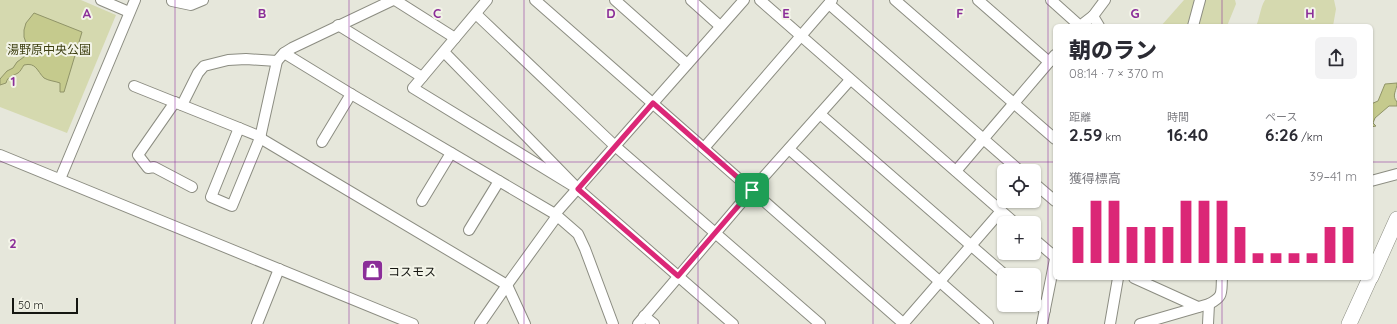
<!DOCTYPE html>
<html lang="ja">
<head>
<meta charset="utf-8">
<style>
	:root { --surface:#fff; --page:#f2f2f3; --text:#2b2b33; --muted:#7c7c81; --accent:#db2777 }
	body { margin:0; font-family:Quicksand,"Noto Sans JP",sans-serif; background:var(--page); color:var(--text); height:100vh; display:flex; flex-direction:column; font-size:15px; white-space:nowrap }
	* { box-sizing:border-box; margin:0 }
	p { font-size:13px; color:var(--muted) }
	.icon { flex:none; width:22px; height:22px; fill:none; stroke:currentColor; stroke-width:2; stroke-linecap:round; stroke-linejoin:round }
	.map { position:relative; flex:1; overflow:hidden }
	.details { position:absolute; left:1053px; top:24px; width:320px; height:256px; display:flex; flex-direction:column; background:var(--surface); border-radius:6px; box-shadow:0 1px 3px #0004 }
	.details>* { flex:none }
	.tools { position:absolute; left:997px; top:164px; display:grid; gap:8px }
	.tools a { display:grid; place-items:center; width:44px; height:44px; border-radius:6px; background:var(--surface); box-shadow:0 1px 3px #0004; font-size:20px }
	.scale { position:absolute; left:12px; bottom:10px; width:66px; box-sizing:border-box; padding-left:4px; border:2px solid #151611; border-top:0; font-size:11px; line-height:14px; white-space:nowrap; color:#151611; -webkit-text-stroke:3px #f3f4e8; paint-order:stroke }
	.pin { position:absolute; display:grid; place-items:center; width:34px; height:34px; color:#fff; margin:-17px; border-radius:8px; box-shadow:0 2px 6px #0006 }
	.round { display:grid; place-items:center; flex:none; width:42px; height:42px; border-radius:6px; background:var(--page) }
	.head { display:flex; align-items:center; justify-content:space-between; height:68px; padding:0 16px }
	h1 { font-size:22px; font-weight:800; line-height:30px }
	.metrics { display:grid; grid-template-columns:repeat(3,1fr); gap:6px; height:68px; padding:4px 16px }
	.metrics div { display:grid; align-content:center }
	.metrics b { font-size:17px; font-weight:800 }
	.metrics small { font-size:11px; font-weight:400 }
	.metrics p { font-size:11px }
	.chart { height:112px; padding:8px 16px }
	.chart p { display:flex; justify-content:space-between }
	.chart svg { width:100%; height:72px; margin-top:4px; stroke:var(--accent); stroke-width:6 }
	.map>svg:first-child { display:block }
	.green { fill:#d5d9af }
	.water { fill:#c5ca8d; stroke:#909468 }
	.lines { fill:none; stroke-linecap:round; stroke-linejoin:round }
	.minor-casing { stroke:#8c8d82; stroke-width:12 }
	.highway-casing { stroke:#8c8d82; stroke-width:16 }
	.minor { stroke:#fff; stroke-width:10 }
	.highway { stroke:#fff; stroke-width:15 }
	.route-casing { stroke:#fff; stroke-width:8 }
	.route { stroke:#db2777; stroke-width:5 }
	.grid { fill:none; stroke:#8b2e99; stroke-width:1; stroke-opacity:0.55 }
	.labels { text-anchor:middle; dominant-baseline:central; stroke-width:4; stroke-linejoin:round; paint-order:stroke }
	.park-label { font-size:12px; fill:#3f4113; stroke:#f3f4e8 }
	.poi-label { font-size:12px; fill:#151611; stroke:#f3f4e8; text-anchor:start }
	.grid-label { font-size:13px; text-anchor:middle; font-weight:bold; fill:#8b2e99; stroke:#f3f4e8; stroke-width:4; stroke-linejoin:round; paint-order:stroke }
</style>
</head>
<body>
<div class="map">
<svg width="1397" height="324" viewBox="0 0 1397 324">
	<rect width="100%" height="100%" fill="#e6e7db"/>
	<!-- green -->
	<g class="green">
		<path d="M0 0H81L116 15 67 133 0 107Z"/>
		<path d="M1184 0H1235L1236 4 1227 26H1161Z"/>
		<path d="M1265 0H1334L1336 9 1333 26H1256C1260 18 1260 8 1265 0Z"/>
	</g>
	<!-- water -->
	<g class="water">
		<path d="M34 13 82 32 64 92H60V83C55 81 49 81 44 78 37 71 36 62 24 65 22 68 20 72 18 73 11 77 8 76 6 83L0 85V79L7 71 13 68 17 62 28 54 29 51 24 37V30L26 23Z"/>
		<path d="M1397 83C1397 91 1391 95 1397 102V106H1389L1375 118 1373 123 1376 126 1371 127V104L1378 101 1385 84Z"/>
	</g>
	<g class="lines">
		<defs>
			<g id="minor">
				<path d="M101 0 129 12"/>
				<path d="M393 0 292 48 284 53 277 61 260 138 507 285 525 324"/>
				<path d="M395 0 455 38"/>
				<path d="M535 0 904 324"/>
				<path d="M615 0 687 64"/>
				<path d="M691 0 720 26"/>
				<path d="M760 0 1015 223"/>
				<path d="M895 0 1055 139"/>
				<path d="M978 0 1049 62"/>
				<path d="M1051 0 1080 26 1093 16"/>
				<path d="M172 1 191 5 203 0"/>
				<path d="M829 4 1020 171"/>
				<path d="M476 14 615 146 820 324"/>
				<path d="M338 25 422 77"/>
				<path d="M1099 26 1093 16 1105 0"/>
				<path d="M1193 26 1200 0"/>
				<path d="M444 52 578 189 413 88 487 0"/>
				<path d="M284 53 351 94 555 214 578 234 585 249 613 324"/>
				<path d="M134 86 239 128"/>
				<path d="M175 102 138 155 148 168 154 167 192 187"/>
				<path d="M182 105 198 73 204 66 228 60 246 59 277 61"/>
				<path d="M820 114 1005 275"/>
				<path d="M260 138 232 206 211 197 239 128 261 137"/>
				<path d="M322 142 351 94"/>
				<path d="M704 148 832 0"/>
				<path d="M789 149 988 324"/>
				<path d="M0 155 413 324"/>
				<path d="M956 171 1055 55"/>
				<path d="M60 179 135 0"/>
				<path d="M1371 181 1397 174"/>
				<path d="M1034 183 1055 201"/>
				<path d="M578 189 733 324"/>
				<path d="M422 201 451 153"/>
				<path d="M555 214 744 0"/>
				<path d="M469 230 499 181"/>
				<path d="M1034 239 1055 257"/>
				<path d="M1134 278 1198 307"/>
				<path d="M1034 300 1045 310"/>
				<path d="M644 316 654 324"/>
				<path d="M257 324 279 269"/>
				<path d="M480 324 507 285 557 216"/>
				<path d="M638 324 752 190 850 80"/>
				<path d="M903 324 1001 211"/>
				<path d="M1042 324 1055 259"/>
				<path d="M1110 324 1118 278"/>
				<path d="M1140 324 1209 304C1224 296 1221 293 1222 278"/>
				<path d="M1208 324 1209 304"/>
			</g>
			<g id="highway">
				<path d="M1371 277 1397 219"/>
				<path d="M1349 324 1370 278"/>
			</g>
		</defs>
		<!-- minor casing -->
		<use href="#minor" class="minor-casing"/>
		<!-- highway casing -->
		<use href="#highway" class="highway-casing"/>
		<!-- minor -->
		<use href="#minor" class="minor"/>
		<!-- highway -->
		<use href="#highway" class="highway"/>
	</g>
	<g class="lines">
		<defs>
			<path id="route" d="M653 103 752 190 678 276 578 189Z"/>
		</defs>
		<!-- route casing -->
		<use href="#route" class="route-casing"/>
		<!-- route -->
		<use href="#route" class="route"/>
	</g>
	<!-- grid -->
	<path class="grid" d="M175 0V324M349 0V324M524 0V324M698 0V324M873 0V324M1048 0V324M1222 0V26M0 162H1055M1371 162H1397M1222 278V324"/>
	<!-- icons -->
	<defs>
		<symbol id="shop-square" viewBox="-11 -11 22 22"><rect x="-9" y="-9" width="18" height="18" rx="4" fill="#8b2e99" stroke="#f3f4e8"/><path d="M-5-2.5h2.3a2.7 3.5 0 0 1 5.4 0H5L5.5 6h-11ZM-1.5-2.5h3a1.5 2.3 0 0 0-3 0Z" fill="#fff"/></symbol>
	</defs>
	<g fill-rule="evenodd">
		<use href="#shop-square" x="360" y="258" width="25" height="25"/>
	</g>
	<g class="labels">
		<!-- park labels -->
		<g class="park-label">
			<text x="49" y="49">湯野原中央公園</text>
		</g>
		<!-- poi labels -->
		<g class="poi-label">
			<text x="388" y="271">コスモス</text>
		</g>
	</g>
	<g class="grid-label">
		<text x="87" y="18">A</text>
		<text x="262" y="18">B</text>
		<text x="437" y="18">C</text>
		<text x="611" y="18">D</text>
		<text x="786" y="18">E</text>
		<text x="960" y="18">F</text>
		<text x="1135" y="18">G</text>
		<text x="1310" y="18">H</text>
		<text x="13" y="86">1</text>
		<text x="13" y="248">2</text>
	</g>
</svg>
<div class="tools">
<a><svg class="icon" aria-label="locate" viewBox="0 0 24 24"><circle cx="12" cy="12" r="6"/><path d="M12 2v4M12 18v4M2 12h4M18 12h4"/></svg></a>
<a>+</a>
<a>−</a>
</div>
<div class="scale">50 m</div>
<div class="pin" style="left:752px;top:190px;background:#1e9e55"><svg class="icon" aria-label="arrive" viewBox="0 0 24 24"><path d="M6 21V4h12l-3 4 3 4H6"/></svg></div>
<section class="details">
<div class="head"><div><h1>朝のラン</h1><p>08:14 · 7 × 370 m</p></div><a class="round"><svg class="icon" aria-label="share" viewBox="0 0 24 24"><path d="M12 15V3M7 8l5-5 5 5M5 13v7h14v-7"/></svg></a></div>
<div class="metrics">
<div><p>距離</p><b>2.59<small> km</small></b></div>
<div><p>時間</p><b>16:40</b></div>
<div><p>ペース</p><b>6:26<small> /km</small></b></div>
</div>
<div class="chart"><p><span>獲得標高</span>39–41 m</p>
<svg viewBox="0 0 160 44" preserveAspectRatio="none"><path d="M5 44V22M15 44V6M25 44V6M35 44V22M45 44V22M55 44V22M65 44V6M75 44V6M85 44V6M95 44V22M105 44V38M115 44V38M125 44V38M135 44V38M145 44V22M155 44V22"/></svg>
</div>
</section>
</div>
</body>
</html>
